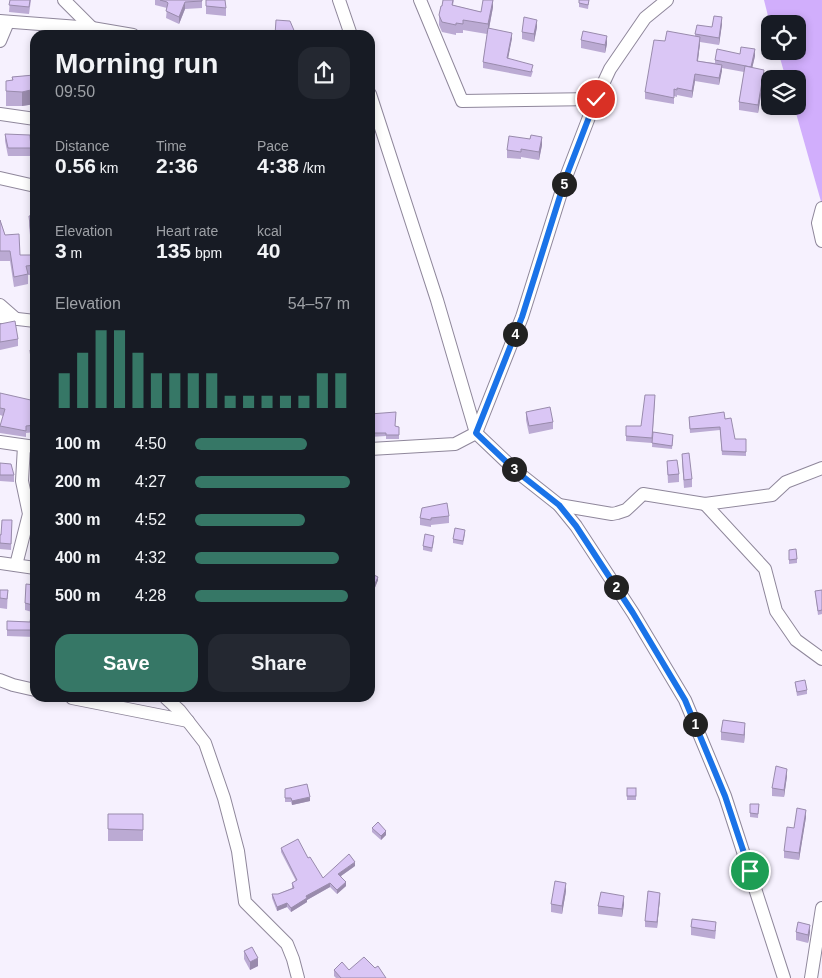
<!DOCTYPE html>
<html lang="en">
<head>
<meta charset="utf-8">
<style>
	:root { --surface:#171b24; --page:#242831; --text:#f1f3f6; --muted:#9ea1a6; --accent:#367766 }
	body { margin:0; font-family:Arial,sans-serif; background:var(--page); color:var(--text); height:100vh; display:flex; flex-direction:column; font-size:19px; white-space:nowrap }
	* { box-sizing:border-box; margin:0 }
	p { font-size:16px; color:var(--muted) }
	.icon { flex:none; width:28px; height:28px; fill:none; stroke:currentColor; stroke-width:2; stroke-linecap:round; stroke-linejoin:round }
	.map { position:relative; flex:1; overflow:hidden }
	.side { position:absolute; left:30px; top:30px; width:345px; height:672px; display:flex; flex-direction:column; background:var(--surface); border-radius:15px; box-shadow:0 2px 8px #0003 }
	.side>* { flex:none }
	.tools { position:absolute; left:761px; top:15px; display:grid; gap:10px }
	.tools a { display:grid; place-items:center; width:45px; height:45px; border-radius:10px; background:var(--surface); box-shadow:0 2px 8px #0003; font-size:25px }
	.pin { position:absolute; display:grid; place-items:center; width:42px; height:42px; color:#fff; margin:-21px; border:2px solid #fff; border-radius:50%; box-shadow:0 1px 5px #0007 }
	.km { position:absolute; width:25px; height:25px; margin:-12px; border-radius:50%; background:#222; color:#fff; font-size:14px; line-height:25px; text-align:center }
	.round { display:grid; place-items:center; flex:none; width:52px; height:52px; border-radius:15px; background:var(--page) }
	.headline { display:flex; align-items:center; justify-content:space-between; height:85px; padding:0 25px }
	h1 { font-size:28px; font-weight:700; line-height:38px }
	.stats { display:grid; grid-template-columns:repeat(3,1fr); gap:8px; height:85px; padding:5px 25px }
	.stats div { display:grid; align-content:center }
	.stats b { font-size:21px; font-weight:700 }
	.stats small { font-size:14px; font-weight:400 }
	.stats p { font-size:14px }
	.chart { height:140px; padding:10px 25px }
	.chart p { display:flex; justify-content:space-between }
	.chart svg { width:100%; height:90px; margin-top:5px; stroke:var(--accent); stroke-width:6 }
	.cta { display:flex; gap:10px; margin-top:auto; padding:10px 25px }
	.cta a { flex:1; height:58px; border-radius:15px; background:var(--accent); color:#fff; font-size:20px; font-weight:700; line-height:58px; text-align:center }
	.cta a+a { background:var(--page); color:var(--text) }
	ul { padding:0 25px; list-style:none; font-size:16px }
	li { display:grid; grid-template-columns:80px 60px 1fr; align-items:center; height:38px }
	li i { height:12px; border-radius:6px; background:var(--accent) }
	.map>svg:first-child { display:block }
	.forest { fill:#d1aefc }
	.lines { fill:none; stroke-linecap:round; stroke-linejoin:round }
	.street-casing { stroke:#8f879b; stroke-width:14 }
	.street { stroke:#fff; stroke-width:12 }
	.wall { fill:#bbaad3 }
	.shaded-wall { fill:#998bac }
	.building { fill:#dac6f5; stroke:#998bac }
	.route-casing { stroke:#fff; stroke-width:10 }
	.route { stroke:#1a73e8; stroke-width:6 }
</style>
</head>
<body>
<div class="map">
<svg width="822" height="978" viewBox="0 0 822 978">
	<rect width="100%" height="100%" fill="#f6f1fe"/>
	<!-- forest -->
	<path class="forest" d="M764 0H822V205L794 106H798V79H786L778 51H798V24H770Z"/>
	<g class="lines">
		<defs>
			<g id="street">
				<path d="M64 0 92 28V30"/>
				<path d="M339 0 351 35"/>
				<path d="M420 0 462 101 596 99"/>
				<path d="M0 21 92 28 133 35"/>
				<path d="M0 41 8 22"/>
				<path d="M370 94 437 300 476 433 516 471 559 505 576 526 633 613 685 700 725 796 784 978"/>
				<path d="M0 114 35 119"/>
				<path d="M0 178 35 186"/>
				<path d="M822 208 818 223 822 241"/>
				<path d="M0 305 16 319"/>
				<path d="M0 317 35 321"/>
				<path d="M0 442 35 447"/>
				<path d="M370 449 455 444 476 433 522 317 566 177 596 99 610 69 645 18 667 0"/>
				<path d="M705 504 765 569 776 611 796 640 822 659"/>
				<path d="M559 505 612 514 617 513 626 510 643 494 705 504 772 495 786 482 822 468"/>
				<path d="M0 563 35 568"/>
				<path d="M16 565 29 514 22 481 24 446"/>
				<path d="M0 680 13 685 35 690"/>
				<path d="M72 698 188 721"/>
				<path d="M166 698 180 711 205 743 224 798 238 851 245 902 287 944 293 959 298 978"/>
				<path d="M811 978 822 908"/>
			</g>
		</defs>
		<!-- street casing -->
		<use href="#street" class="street-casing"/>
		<!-- street -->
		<use href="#street" class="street"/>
	</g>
	<!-- wall -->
	<g class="wall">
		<path d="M10 0H31L29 14 9 12Z"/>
		<path d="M155 0H202V8L185 9 179 24 166 18 167 8 155 5Z"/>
		<path d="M206 0 226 8V16L206 14Z"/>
		<path d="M454 0 453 5 481 12 493 0V7L489 28 512 38 508 58 533 71 531 77 483 68V62L487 34 463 30V33H456V35L442 32 439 25V15L442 6Z"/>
		<path d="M589 0 588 9 579 7V3Z"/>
		<path d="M722 24 719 45 700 42 698 61 715 63V60L740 54 755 56 752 68 764 77 758 113 739 110V102L744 72 722 68 719 85 695 81 692 98 677 95V97L674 96V104L645 99V92L665 41 695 36V34Z"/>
		<path d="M537 27 534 42 522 39V32Z"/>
		<path d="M581 40 607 44 605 53 581 48Z"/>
		<path d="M35 47V104L22 106H6V81L12 80V77L34 75Z"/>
		<path d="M5 134 31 148V156H8L5 141Z"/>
		<path d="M542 145 539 160 521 157V159L507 158V150Z"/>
		<path d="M35 192V244H31L29 226V216L35 215Z"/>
		<path d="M0 220 5 235 20 255H35V275H28V284L14 287 10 261H0Z"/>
		<path d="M370 294 373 304V312H370Z"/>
		<path d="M0 324 18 339V346L0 350Z"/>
		<path d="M30 350H35V385H33L30 358Z"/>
		<path d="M0 393 35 412V432L26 433V437L0 433V426L3 416 0 415Z"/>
		<path d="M655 401 652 443 626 441V426H641Z"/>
		<path d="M526 412 553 422V429L529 434 526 420Z"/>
		<path d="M370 414 395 426 399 427V439H386V436L370 437Z"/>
		<path d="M689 417 725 419 735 439H746V456L722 455 720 430 690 433Z"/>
		<path d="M653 432 673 438 672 449 652 447Z"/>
		<path d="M682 454 692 479V487L684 488 682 462Z"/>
		<path d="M667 461 679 474V482L668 483Z"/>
		<path d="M0 463 14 475V482L0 481Z"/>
		<path d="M449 516V523L431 525V527L420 525V518Z"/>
		<path d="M12 520 11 550 0 549V535Z"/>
		<path d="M465 534 463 545 453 543V539Z"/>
		<path d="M434 540 432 552 423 550V546Z"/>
		<path d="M789 550 797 559V563L789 564Z"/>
		<path d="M370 573 378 580 374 590 370 588Z"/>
		<path d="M35 585V637L7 636V621L30 622 32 612 25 610V603Z"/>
		<path d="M0 590H8L7 609 0 608Z"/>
		<path d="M822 590V614L818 615 815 591Z"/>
		<path d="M795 682 807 690V694L797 696Z"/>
		<rect x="210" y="698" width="9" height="4"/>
		<path d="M745 731 744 743 721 740V732Z"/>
		<path d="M787 776 784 797 772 796V788Z"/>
		<rect x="627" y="788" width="9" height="12"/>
		<path d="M285 789 310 801 292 805 291 802H285Z"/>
		<path d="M750 804H759L758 818 750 817Z"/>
		<rect x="108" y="814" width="35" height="27"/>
		<path d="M806 817 799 860 784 858V851L794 828Z"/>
		<path d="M372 828 386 835 381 840 372 832Z"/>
		<path d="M281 848 308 858 323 878 355 866 341 876 346 886 337 894 330 887 307 900V902L291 912 287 907 277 911 272 898V894H278L292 888V883L296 881 281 852Z"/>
		<path d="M566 891 562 914 551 912V904Z"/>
		<path d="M660 898 657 928 645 927V921Z"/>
		<path d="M624 904 622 917 598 914V906Z"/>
		<path d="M691 927 716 930 715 939 691 935Z"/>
		<path d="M796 932H810L808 943 796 940Z"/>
		<path d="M244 951 258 966 250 970 244 959Z"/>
		<path d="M375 968 386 978H336L334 976V970H349Z"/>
	</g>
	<!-- shaded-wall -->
	<g class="shaded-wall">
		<path d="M493 0V7L488 34V24Z"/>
		<path d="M185 2V9L179 24V17Z"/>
		<path d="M722 17V24L719 45V38Z"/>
		<path d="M537 20V27L534 42V34Z"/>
		<path d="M512 33V38L507 64V58Z"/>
		<path d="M607 36V44L605 53V45Z"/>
		<path d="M700 37V44L697 67V61Z"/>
		<path d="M755 49V56L751 73V67Z"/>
		<path d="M722 65V71L719 85V78Z"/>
		<path d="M764 70V77L758 113V105Z"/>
		<path d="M695 74V81L692 98V91Z"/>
		<path d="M35 89V104L22 106V92Z"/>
		<path d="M542 137V145L539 160V152Z"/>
		<path d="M378 577V580L374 590V586Z"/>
		<path d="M745 723V731L744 743V735Z"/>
		<path d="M787 769V776L784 797V790Z"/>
		<path d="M310 797V801L292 805V801Z"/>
		<path d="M806 810V817L799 860V853Z"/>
		<path d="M386 831V835L381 840V836Z"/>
		<path d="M355 862V866L338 878V874Z"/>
		<path d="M346 882V886L337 894V890Z"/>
		<path d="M330 883V887L307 900V902L291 912V908L306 896Z"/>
		<path d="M566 883V891L562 914V906Z"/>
		<path d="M660 893V898L657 928V922Z"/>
		<path d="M624 896V904L622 917V909Z"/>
		<path d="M287 903V907L277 911V907Z"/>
		<path d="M810 925V932L808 943V935Z"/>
		<path d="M258 958V966L250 970V962Z"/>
	</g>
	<!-- building -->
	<g class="building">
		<path d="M10 0H30L29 7 9 5Z"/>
		<path d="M160 0H202V1L185 2 179 17 166 11 168 3 167 2Z"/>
		<path d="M206 0H225L226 8 206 6Z"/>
		<path d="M443 0H453L452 5 481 12 483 0H493L488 24 463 20V24L456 23V25L442 22 439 15 441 6H442Z"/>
		<path d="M579 0H589L588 5 579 3Z"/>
		<path d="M714 16 722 17 719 38 695 34 697 25 712 27Z"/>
		<path d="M524 17 537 20 534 34 522 32Z"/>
		<path d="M276 20 290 21 296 35H275Z"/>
		<path d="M488 28 512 33 507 58 533 65 531 72 483 62Z"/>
		<path d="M583 31 607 36 605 45 581 40Z"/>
		<path d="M667 31 700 37 697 61 722 65 719 78 695 74 692 91 677 88V90L674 89V98L645 92 654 40 665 41Z"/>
		<path d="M35 47V89L22 92 6 91V81L13 80 12 77 34 75Z"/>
		<path d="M741 47 755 49 751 67 715 60 717 49 740 54Z"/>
		<path d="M745 66 764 70 758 105 739 102Z"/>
		<path d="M5 134 30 135 31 148H8Z"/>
		<path d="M531 135 542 137 539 152 521 149V152L507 150 509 136 530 139Z"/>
		<path d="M35 192V234H31L29 216 35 215Z"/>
		<path d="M0 220 5 235 19 234 20 255H35V265L26 266 28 274 14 277 10 251H0Z"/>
		<path d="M370 294H372L373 304H370Z"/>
		<path d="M15 321 18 339 0 342V324Z"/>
		<path d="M30 350H35V377H33Z"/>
		<path d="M0 393 35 401V425L26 426V431L0 426 5 409 0 408Z"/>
		<path d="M645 395H655L652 438 626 436V426H641Z"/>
		<path d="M550 407 553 422 529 426 526 412Z"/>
		<path d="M396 412 395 426 399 427V435H386V433H370V414Z"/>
		<path d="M724 412 725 419 731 418 735 439H746V452L722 451 720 427 690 429 689 417Z"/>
		<path d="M653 432 673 435 672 446 652 443Z"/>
		<path d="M689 453 692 479 684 480 682 454Z"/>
		<path d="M677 460 679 474 668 475 667 461Z"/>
		<path d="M0 463 11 464 14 475H0Z"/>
		<path d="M447 503 449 516 431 518V520L420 518 422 508Z"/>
		<path d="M2 520H12L11 544 0 543V535H1Z"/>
		<path d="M455 528 465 530 463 541 453 539Z"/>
		<path d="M425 534 434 536 432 548 423 546Z"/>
		<path d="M796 549 797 559 789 560V550Z"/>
		<path d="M370 573 378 577 374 586 370 584Z"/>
		<path d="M26 584 35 585V630H7V621L30 622 33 605 25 603Z"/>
		<path d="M0 590H8L7 599 0 598Z"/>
		<path d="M822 590V610L818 611 815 591Z"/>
		<path d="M805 680 807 690 797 692 795 682Z"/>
		<path d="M723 720 745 723 744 735 721 732Z"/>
		<path d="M776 766 787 769 784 790 772 788Z"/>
		<path d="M307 784 310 797 292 801 291 798H285V789Z"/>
		<rect x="627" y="788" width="9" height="8"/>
		<path d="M750 804H759L758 814 750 813Z"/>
		<path d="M797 808 806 810 799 853 784 851 787 827 794 828Z"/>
		<path d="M108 814H143V830L108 829Z"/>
		<path d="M378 822 386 831 381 836 372 828Z"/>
		<path d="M298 839 308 858 310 857 323 878 349 854 355 862 338 874 346 882 337 890 330 883 306 896 307 898 291 908 287 903 277 907 272 894H278L294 888 292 883 297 880 281 848Z"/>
		<path d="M555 881 566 883 562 906 551 904Z"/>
		<path d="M648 891 660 893 657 922 645 921Z"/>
		<path d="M601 892 624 896 622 909 598 906Z"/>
		<path d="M692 919 716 922 715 931 691 927Z"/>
		<path d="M798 922 810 925 808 935 796 932Z"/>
		<path d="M252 947 258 958 250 962 244 951Z"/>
		<path d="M364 957 375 968 378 966 386 978H341L334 970 342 962 349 970Z"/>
	</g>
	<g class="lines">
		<defs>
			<path id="route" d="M596 99 566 177 522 317 476 433 516 471 559 505 576 526 633 613 685 700 725 796 750 871"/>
		</defs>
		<!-- route casing -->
		<use href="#route" class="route-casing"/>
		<!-- route -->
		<use href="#route" class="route"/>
	</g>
</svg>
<div class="tools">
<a><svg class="icon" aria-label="locate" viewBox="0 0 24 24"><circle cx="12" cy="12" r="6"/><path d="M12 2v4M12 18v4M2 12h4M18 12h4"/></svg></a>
<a><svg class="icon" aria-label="layers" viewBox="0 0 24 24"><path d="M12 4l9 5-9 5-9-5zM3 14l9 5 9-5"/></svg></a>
</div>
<div class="pin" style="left:750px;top:871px;background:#1e9e55"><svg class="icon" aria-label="arrive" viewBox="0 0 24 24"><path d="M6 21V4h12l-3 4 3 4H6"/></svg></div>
<div class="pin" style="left:596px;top:99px;background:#d93025"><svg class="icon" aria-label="check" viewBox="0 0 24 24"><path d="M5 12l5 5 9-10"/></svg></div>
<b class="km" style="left:695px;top:724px">1</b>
<b class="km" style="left:616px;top:587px">2</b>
<b class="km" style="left:514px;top:469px">3</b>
<b class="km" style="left:515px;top:334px">4</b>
<b class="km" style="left:564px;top:184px">5</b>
<section class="side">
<div class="headline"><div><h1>Morning run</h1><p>09:50</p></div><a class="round"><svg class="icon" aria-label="share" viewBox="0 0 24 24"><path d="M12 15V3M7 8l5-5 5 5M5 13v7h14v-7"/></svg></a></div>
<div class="stats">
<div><p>Distance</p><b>0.56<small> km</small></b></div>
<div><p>Time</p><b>2:36</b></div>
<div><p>Pace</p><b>4:38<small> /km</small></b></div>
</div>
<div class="stats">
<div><p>Elevation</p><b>3<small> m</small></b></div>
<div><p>Heart rate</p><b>135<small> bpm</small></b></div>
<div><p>kcal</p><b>40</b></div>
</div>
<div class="chart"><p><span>Elevation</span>54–57 m</p>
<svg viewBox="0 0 160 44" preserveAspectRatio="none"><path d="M5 44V27M15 44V17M25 44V6M35 44V6M45 44V17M55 44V27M65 44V27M75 44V27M85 44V27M95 44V38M105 44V38M115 44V38M125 44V38M135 44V38M145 44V27M155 44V27"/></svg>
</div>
<ul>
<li><b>100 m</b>4:50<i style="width:72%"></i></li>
<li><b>200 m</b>4:27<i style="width:100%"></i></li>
<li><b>300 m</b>4:52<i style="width:71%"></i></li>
<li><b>400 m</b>4:32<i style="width:93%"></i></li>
<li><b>500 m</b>4:28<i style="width:99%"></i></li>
</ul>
<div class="cta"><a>Save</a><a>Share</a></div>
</section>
</div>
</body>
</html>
